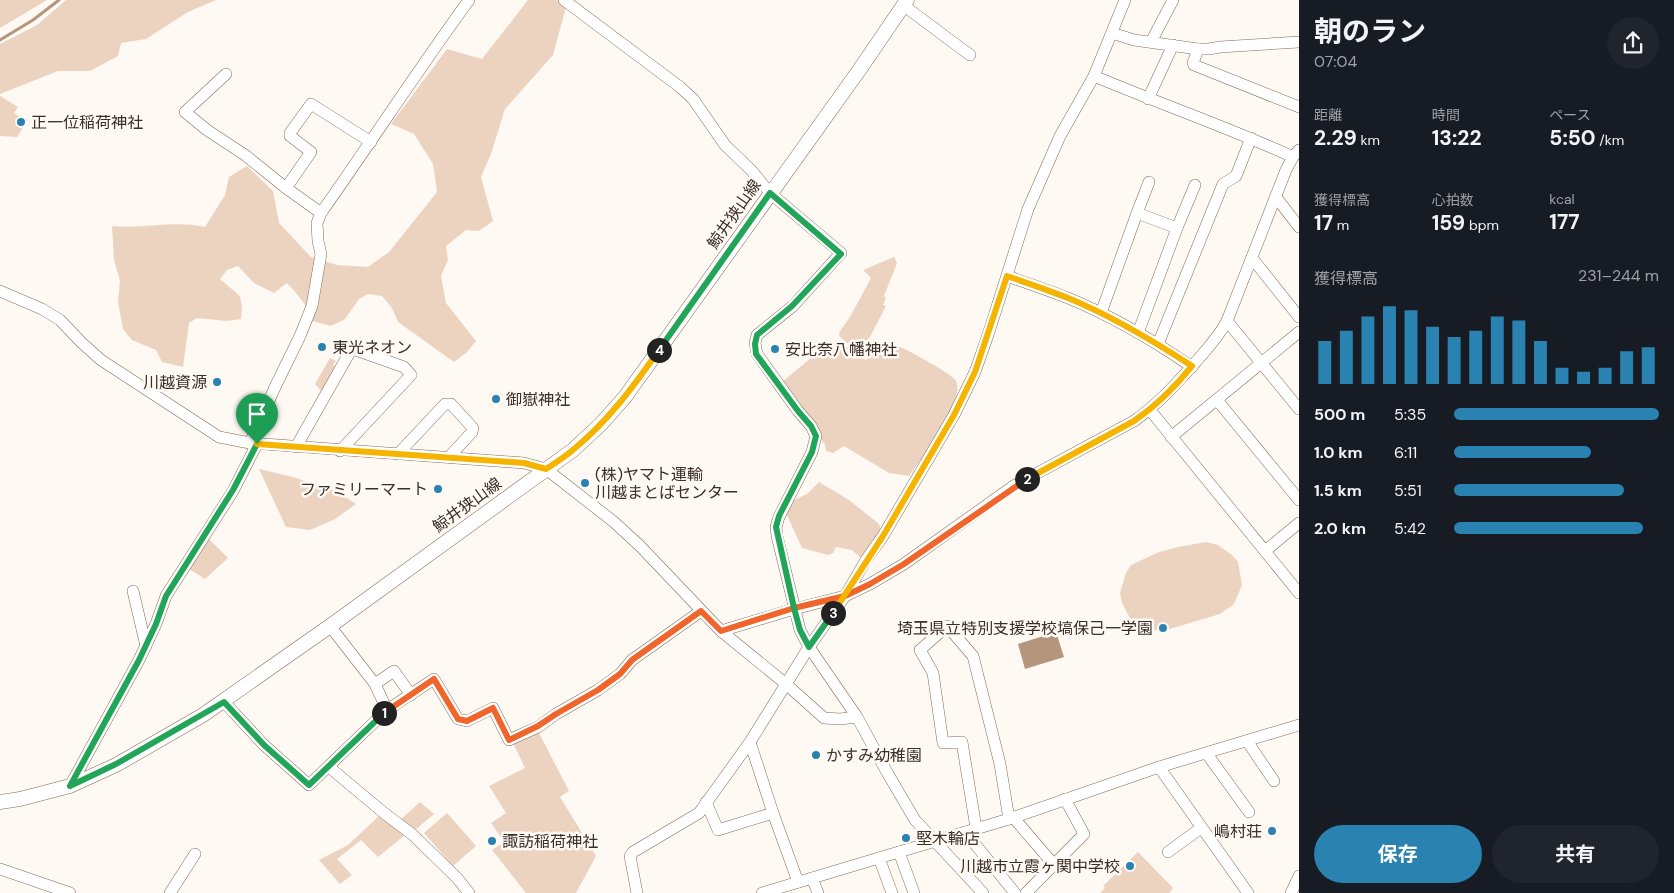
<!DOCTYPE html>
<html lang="ja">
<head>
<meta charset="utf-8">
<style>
	:root { --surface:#171b24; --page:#20242c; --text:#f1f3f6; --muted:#9ea1a6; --accent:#2a82b1 }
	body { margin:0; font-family:"DM Sans","Noto Sans JP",sans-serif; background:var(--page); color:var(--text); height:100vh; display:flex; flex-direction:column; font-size:19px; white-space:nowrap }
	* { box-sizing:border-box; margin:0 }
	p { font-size:16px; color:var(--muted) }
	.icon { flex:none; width:28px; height:28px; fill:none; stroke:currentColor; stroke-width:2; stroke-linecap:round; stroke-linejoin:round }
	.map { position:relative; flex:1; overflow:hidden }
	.details { display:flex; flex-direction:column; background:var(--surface); width:375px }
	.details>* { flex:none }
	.pin { position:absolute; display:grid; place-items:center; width:42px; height:42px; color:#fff; margin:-51px -21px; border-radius:50% 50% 50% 0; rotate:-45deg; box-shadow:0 0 5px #0007 }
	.pin .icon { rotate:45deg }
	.km { position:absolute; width:25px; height:25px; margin:-12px; border-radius:50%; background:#222; color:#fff; font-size:14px; line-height:25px; text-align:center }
	.round { display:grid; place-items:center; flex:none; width:52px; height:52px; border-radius:26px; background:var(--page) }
	.headline { display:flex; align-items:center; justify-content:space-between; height:85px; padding:0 15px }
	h1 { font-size:28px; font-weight:700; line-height:38px }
	.metrics { display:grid; grid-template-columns:repeat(3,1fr); gap:8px; height:85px; padding:5px 15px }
	.metrics div { display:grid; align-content:center }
	.metrics b { font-size:21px; font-weight:700 }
	.metrics small { font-size:14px; font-weight:400 }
	.metrics p { font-size:14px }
	.chart { height:140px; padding:10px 15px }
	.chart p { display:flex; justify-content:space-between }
	.chart svg { width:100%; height:90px; margin-top:5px; stroke:var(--accent); stroke-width:6 }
	.cta { display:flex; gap:10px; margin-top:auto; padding:10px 15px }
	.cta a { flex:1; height:58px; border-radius:30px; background:var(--accent); color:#fff; font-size:20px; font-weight:700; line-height:58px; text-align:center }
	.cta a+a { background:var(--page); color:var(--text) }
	ul { padding:0 15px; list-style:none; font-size:16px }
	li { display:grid; grid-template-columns:80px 60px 1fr; align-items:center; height:38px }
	li i { height:12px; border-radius:6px; background:var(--accent) }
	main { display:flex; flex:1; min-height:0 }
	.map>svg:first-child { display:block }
	.green { fill:#ecd3c0 }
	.water { fill:#b5957c }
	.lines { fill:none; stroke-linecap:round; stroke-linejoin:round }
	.stream { stroke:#b5957c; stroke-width:3 }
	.minor-casing { stroke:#826957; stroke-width:12 }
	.major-casing { stroke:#826957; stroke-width:15 }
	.minor { stroke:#fff; stroke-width:11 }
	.major { stroke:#fff; stroke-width:14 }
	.split-1-casing { stroke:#fff; stroke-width:10 }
	.split-2-casing { stroke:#fff; stroke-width:10 }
	.split-3-casing { stroke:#fff; stroke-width:10 }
	.split-4-casing { stroke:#fff; stroke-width:10 }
	.split-5-casing { stroke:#fff; stroke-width:10 }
	.split-1 { stroke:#22a559; stroke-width:6 }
	.split-2 { stroke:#f0652b; stroke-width:6 }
	.split-3 { stroke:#f5b400; stroke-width:6 }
	.split-4 { stroke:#22a559; stroke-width:6 }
	.split-5 { stroke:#f5b400; stroke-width:6 }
	.poi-dot { fill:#2a82b1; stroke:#fff9f4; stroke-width:2 }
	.labels { text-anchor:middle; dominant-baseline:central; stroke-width:5; stroke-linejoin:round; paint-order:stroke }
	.poi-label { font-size:16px; fill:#3a2f27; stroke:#fff9f4; text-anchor:start }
	.street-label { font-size:16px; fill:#3a2f27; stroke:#fff9f4 }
</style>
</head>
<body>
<main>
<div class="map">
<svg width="1299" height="893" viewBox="0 0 1299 893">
	<rect width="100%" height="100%" fill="#fff9f4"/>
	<!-- green -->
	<g class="green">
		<path d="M0 0H47L0 28Z"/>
		<path d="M66 0H216L188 12 146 39 121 43 118 56 90 71H58L0 94V44L37 25Z"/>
		<path d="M528 0H556L566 7 553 55 505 109 491 154 481 177 493 221 479 231 466 230 446 246 448 260 441 276 446 303 476 341 466 353 454 362 398 322 392 308 382 296 368 294 359 299 345 319 331 326 312 321C308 305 297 294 287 283L274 293 254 283 238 266 227 270 220 279 240 296 242 307 241 319 227 321 197 318 189 323 183 367 162 362 156 350 132 340 123 329 118 302 120 281 114 260 112 226C144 229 173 220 205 227L225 195 229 177 247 166 273 191 279 223 311 257 337 265 368 267 389 252 437 192 433 164 414 134 391 124 447 49 482 59Z"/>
		<path d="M0 96 18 107 14 113 27 121 17 137 0 136Z"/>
		<path d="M894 257 897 263 884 296 886 298 883 305 886 306 870 337 857 351 839 336 840 331 850 317 871 278 863 270Z"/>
		<path d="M885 342C890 344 895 345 900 347 910 351 952 374 956 381 966 399 921 461 909 476L889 473 844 446 833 453 826 451 825 445 782 382 823 348 843 344 866 360 872 350Z"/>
		<path d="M330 358 336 361 333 365 336 367 322 392 315 384Z"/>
		<path d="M259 469 293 477 338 492 356 504 335 519 310 530 286 527Z"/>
		<path d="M819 482 849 500 879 524 881 530 867 554 860 557 852 550 836 547 833 553 828 555 802 548 785 511 790 502 807 494Z"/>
		<path d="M207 537 228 558 205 579 186 567Z"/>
		<path d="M1206 542 1218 545 1232 555 1238 562 1242 585 1234 604 1220 614 1163 631 1148 629 1130 618 1122 603 1120 593 1126 573 1131 565 1159 552 1178 547Z"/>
		<path d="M538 731 569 791 560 797 596 856 576 893H526L492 850 504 842 491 823 506 813 489 786 525 768 513 743Z"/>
		<path d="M420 802 434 814 414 831 399 821Z"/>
		<path d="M447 813 476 846 453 866 424 833Z"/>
		<path d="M380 815 405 835 378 857 361 840 337 859 352 875 340 884 319 860 348 845Z"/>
		<path d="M1138 852 1173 888 1169 893H1100L1105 888 1103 886Z"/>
	</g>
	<!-- water -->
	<path class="water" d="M1056 632 1064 657 1025 669 1018 644Z"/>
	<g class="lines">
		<!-- stream -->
		<path class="stream" d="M0 40 33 20 59 0"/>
		<defs>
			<g id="minor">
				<path d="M564 0 680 87 693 99 725 145 751 170 770 193 841 253 793 306 757 335 755 343 757 354 798 411 811 426 816 436 812 452 779 517 776 527 777 536 800 630 809 647 857 717 888 774 915 820 983 893"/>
				<path d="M903 5 970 55"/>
				<path d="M1112 33 1134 40 1198 49"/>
				<path d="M1151 42 1173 0"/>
				<path d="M1299 42 1220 47 1209 49H1198L1193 63 1194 65 1299 107"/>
				<path d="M226 74 185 112 207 130 245 155 286 188 321 213"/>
				<path d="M1094 76 1125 0"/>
				<path d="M1148 99 1173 45"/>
				<path d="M286 188 311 152 290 136V133L311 104 371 142"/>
				<path d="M1276 197 1299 227"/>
				<path d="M1137 213 1149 182"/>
				<path d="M1177 228 1195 185"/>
				<path d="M1252 258 1299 317"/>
				<path d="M1007 276C1027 283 1048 290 1068 298 1112 316 1153 340 1192 367"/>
				<path d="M0 291 42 309 60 320 82 343 101 360 219 437 250 443 524 463 546 469 614 522 640 546 721 631 794 609 845 596 870 584 904 564 1015 485 1134 421C1157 405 1175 385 1194 364 1206 350 1218 338 1227 321L1286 170 1293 157 1299 150"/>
				<path d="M1101 313 1137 213 1177 228 1138 333"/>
				<path d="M1227 321 1299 409"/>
				<path d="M1158 344 1223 184 1236 176 1251 138"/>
				<path d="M1217 400 1299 500"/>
				<path d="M1150 410 1299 593"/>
				<path d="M1171 437 1299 332"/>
				<path d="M250 443 276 385 300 336 312 306 321 254 318 241 317 223 321 213C371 142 418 70 469 0"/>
				<path d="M296 447 351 350 353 349 404 367 411 375 340 451"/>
				<path d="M398 454 445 404H451L473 428 472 432 449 457"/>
				<path d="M1265 551 1299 523"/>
				<path d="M133 591 146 646"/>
				<path d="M330 626 375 684 394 671 411 695"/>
				<path d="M721 631 786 684 824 718 840 719 857 717"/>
				<path d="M375 684 387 710"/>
				<path d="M224 702 264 745 309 785 387 710 434 679 458 719 467 721 493 708 509 740 538 727 556 714 598 690 620 674 632 660 701 611"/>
				<path d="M1247 741 1274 781"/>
				<path d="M750 742 773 813 798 882"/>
				<path d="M1207 754 1249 812"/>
				<path d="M329 767 384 813 413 835 457 878 469 893"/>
				<path d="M1159 767 1248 893"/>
				<path d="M70 786 139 660 156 624 166 596 233 491 257 444"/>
				<path d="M706 802 718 830 773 813"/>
				<path d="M1013 817 1054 865"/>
				<path d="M976 828 962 742 943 743 933 673 920 650 947 626 973 656 1000 764 1009 819"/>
				<path d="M965 832 1015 893"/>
				<path d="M899 852 914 893"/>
				<path d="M1168 852 1201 828"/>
				<path d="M879 858 892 893"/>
				<path d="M0 869 70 893"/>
				<path d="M812 878 818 893"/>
				<path d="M170 893 195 854"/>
				<path d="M637 893 630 856 633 852 699 813 750 742 809 647 845 596 866 560 883 536 954 415 975 372 988 335 1028 209 1060 136 1094 76C1160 104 1228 127 1293 157"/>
				<path d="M762 893 1009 819 1159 767 1299 725"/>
				<path d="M1026 893 1084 834 1065 799"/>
				<path d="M1291 893 1299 876"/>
			</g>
			<path id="major" d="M0 802 20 799 70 786 116 765 203 715 330 626 573 450 601 424 625 397 860 69 907 0"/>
		</defs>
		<!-- minor casing -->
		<use href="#minor" class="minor-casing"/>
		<!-- major casing -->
		<use href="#major" class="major-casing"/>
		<!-- minor -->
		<use href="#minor" class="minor"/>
		<!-- major -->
		<use href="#major" class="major"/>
	</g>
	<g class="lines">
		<defs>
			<path id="split-1" d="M257 444 233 490 166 596 156 624 139 660 70 786 116 764 224 702 264 745 309 785 384 713"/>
			<path id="split-2" d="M384 713 434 679 458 719 467 721 493 708 509 740 538 726 556 714 598 690 620 674 632 660 701 611 721 631 794 608 845 596 870 584 904 564 1027 479"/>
			<path id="split-3" d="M833 613 883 536 954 415 975 372 1007 276C1027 283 1048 290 1068 298 1112 316 1152 340 1192 366 1175 387 1156 406 1134 421L1027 479"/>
			<path id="split-4" d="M659 350 770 193 841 254 792 306 757 335 755 344 756 354 798 411 811 426 816 436 812 452 779 516 776 527 794 608 800 630 809 647 833 613"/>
			<path id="split-5" d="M257 444 524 463 546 469C555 463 565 457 574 449 608 421 634 386 659 350"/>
		</defs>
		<!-- split-1 casing -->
		<use href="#split-1" class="split-1-casing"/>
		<!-- split-2 casing -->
		<use href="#split-2" class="split-2-casing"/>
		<!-- split-3 casing -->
		<use href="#split-3" class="split-3-casing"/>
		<!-- split-4 casing -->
		<use href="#split-4" class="split-4-casing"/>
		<!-- split-5 casing -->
		<use href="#split-5" class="split-5-casing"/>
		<!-- split-1 -->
		<use href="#split-1" class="split-1"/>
		<!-- split-2 -->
		<use href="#split-2" class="split-2"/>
		<!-- split-3 -->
		<use href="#split-3" class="split-3"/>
		<!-- split-4 -->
		<use href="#split-4" class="split-4"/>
		<!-- split-5 -->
		<use href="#split-5" class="split-5"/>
	</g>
	<!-- markers -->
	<g class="poi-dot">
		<circle cx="21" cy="122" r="5"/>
		<circle cx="322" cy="347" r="5"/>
		<circle cx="775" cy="349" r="5"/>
		<circle cx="217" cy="382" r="5"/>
		<circle cx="496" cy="399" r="5"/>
		<circle cx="585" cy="483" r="5"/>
		<circle cx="438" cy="489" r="5"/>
		<circle cx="1163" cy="628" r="5"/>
		<circle cx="816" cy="755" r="5"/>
		<circle cx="1272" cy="831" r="5"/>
		<circle cx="906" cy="838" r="5"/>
		<circle cx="492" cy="841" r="5"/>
		<circle cx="1130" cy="866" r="5"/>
	</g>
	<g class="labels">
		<!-- poi labels -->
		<g class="poi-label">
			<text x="31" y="122">正一位稲荷神社</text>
			<text x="332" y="347">東光ネオン</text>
			<text x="785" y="349">安比奈八幡神社</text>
			<text x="207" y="382" text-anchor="end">川越資源</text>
			<text x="506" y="399">御嶽神社</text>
			<text x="595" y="474">(株)ヤマト運輸<tspan x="595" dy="18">川越まとばセンター</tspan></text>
			<text x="428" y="489" text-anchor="end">ファミリーマート</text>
			<text x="1153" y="628" text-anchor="end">埼玉県立特別支援学校塙保己一学園</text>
			<text x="826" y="755">かすみ幼稚園</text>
			<text x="1262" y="831" text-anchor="end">嶋村荘</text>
			<text x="916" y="838">堅木輪店</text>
			<text x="502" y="841">諏訪稲荷神社</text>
			<text x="1120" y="866" text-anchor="end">川越市立霞ヶ関中学校</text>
		</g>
		<!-- street labels -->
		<g class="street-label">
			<text transform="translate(734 214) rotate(-55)">鯨井狭山線</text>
			<text transform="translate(467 505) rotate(-36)">鯨井狭山線</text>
		</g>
	</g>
</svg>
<div class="pin" style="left:257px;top:444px;background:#1e9e55"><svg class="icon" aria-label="arrive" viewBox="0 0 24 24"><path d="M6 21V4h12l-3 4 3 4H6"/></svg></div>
<b class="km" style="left:384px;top:713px">1</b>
<b class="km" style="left:1027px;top:479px">2</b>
<b class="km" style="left:833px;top:613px">3</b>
<b class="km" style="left:659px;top:350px">4</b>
</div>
<section class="details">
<div class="headline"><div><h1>朝のラン</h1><p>07:04</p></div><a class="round"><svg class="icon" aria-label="share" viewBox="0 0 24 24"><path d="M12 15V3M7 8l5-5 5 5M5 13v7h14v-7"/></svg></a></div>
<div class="metrics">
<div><p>距離</p><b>2.29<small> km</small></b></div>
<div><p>時間</p><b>13:22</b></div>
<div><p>ペース</p><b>5:50<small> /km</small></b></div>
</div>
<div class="metrics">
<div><p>獲得標高</p><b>17<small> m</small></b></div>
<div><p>心拍数</p><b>159<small> bpm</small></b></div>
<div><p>kcal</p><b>177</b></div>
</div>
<div class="chart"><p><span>獲得標高</span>231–244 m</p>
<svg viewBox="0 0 160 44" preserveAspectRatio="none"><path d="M5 44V23M15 44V18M25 44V11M35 44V6M45 44V8M55 44V16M65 44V21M75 44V18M85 44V11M95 44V13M105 44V23M115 44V36M125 44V38M135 44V36M145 44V28M155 44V26"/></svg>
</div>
<ul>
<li><b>500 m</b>5:35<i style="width:100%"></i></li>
<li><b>1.0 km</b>6:11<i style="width:67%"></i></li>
<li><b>1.5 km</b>5:51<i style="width:83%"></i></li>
<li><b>2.0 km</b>5:42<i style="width:92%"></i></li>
</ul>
<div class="cta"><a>保存</a><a>共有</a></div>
</section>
</main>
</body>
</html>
